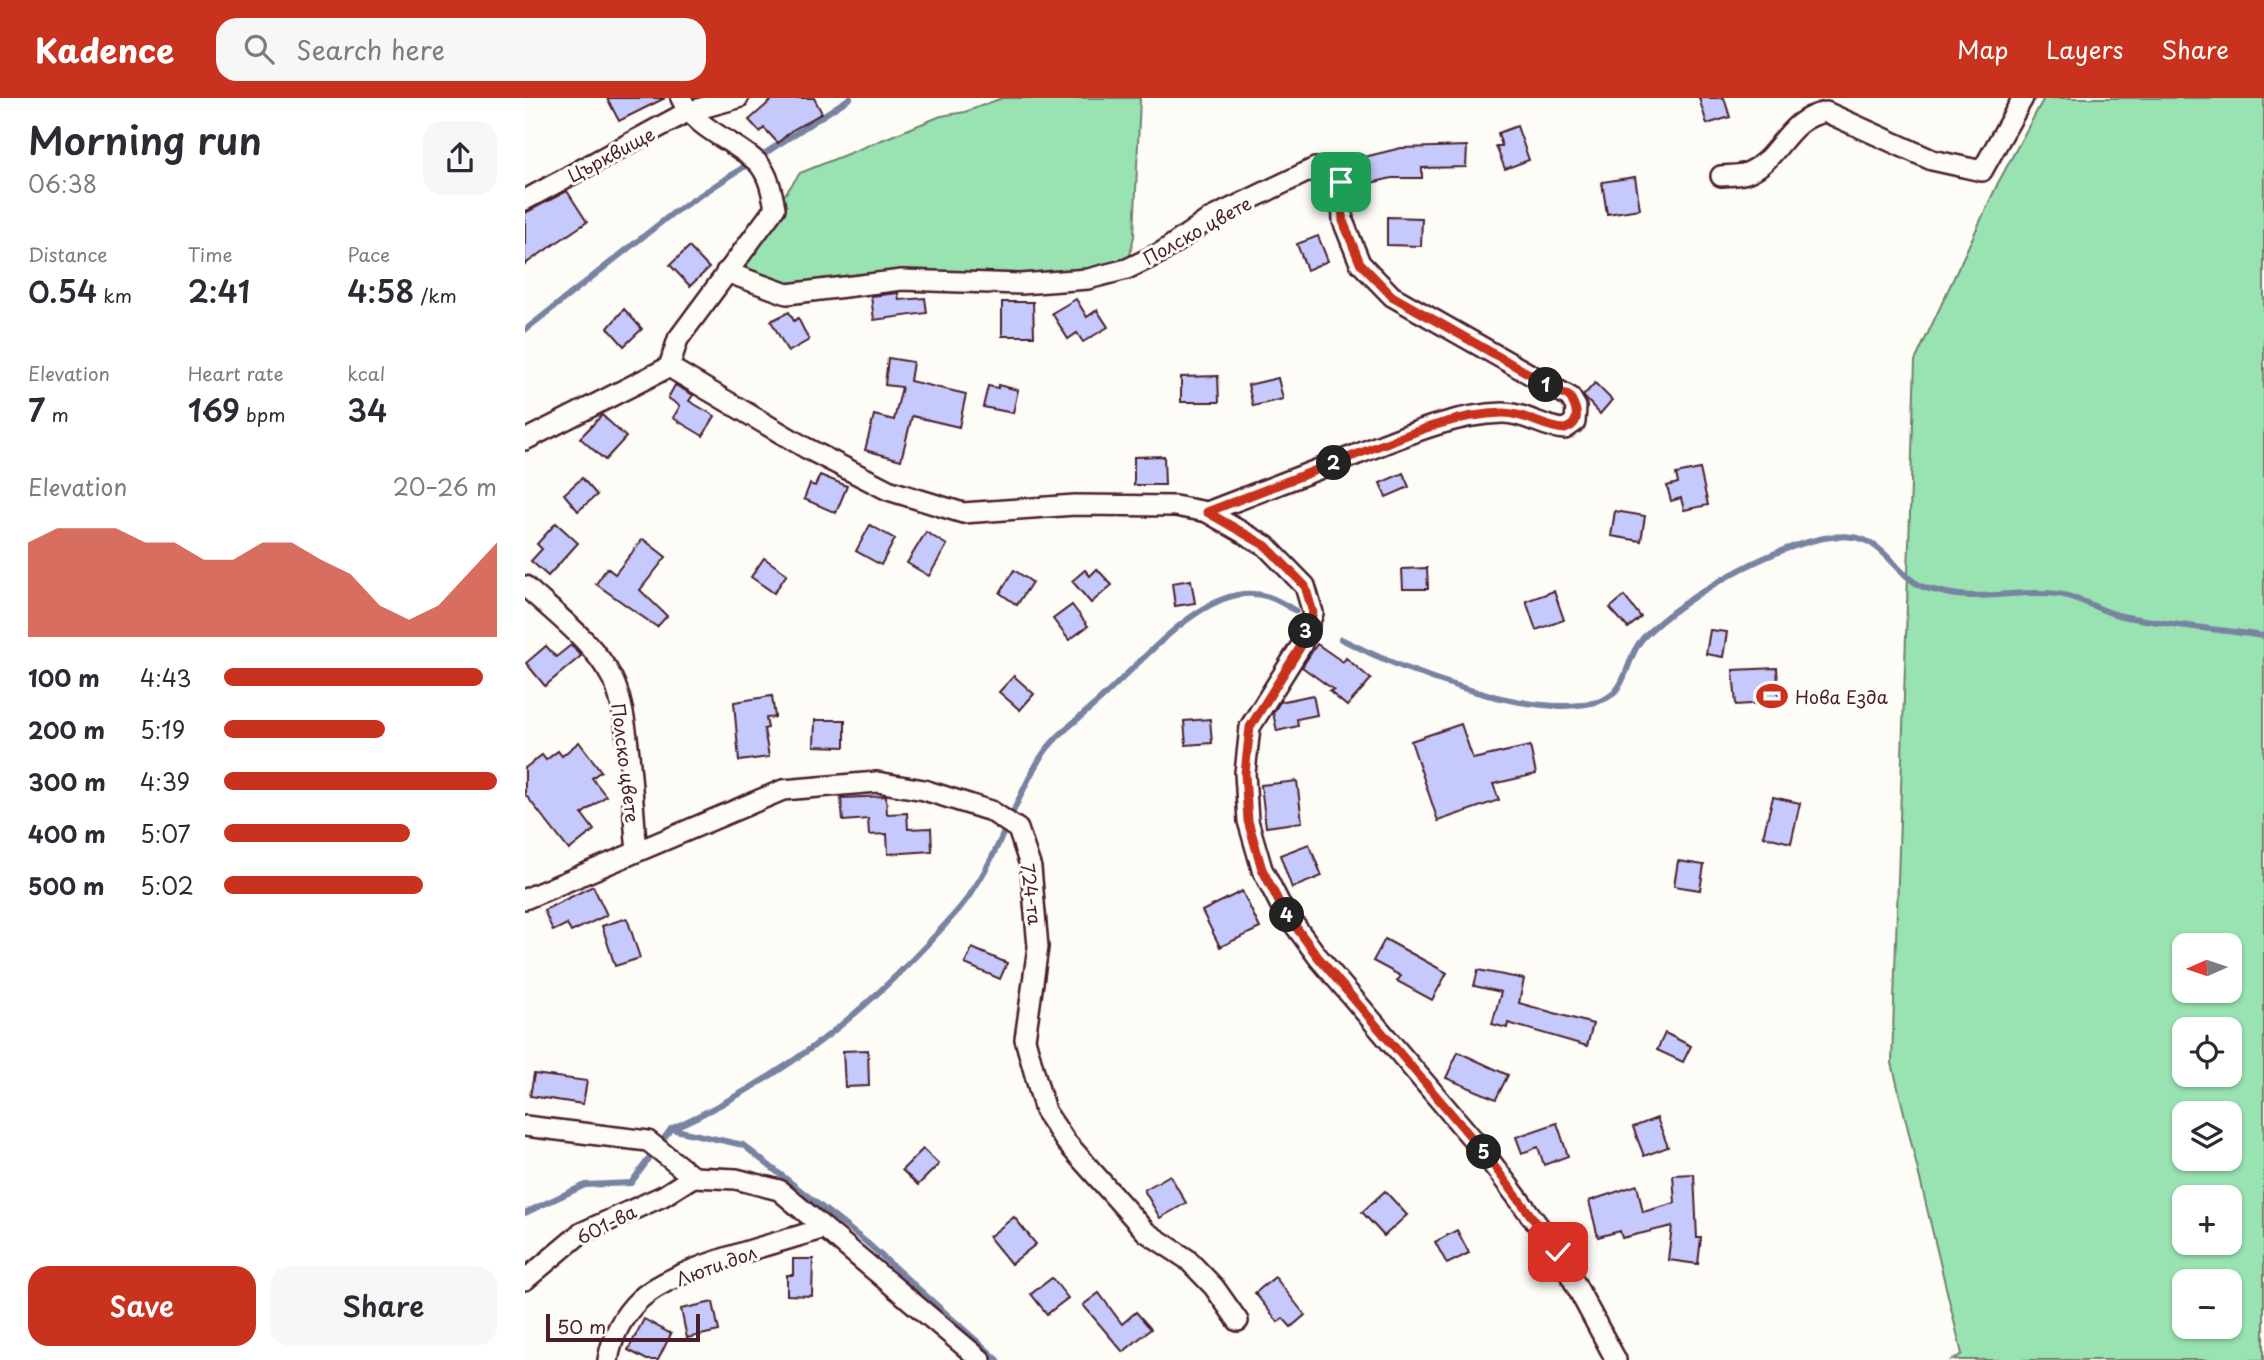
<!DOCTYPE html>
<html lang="en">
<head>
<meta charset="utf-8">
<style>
	:root { --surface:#fff; --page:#f7f7f7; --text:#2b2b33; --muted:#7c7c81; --accent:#c8321e }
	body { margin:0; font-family:"Playpen Sans",sans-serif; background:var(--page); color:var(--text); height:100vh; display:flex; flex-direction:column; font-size:26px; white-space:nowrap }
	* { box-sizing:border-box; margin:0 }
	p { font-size:23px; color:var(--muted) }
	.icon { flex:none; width:38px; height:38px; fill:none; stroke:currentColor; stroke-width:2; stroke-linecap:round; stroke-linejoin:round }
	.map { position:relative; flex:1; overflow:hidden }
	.side { display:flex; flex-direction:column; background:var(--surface); width:525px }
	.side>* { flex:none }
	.needle { width:46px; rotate:267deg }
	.fabs { position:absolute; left:1647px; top:835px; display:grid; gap:14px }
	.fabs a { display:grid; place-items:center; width:70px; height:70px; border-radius:14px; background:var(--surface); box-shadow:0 2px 5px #0004; font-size:35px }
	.scale { position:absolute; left:21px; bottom:18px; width:154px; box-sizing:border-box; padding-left:7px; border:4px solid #4a1f2b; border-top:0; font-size:19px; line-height:24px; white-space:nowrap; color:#4a1f2b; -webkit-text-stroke:5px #fdfcf7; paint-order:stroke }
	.pin { position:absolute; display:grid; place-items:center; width:60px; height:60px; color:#fff; margin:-30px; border-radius:14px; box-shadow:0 4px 10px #0006 }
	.km { position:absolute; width:35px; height:35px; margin:-18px; border-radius:50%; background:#222; color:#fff; font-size:19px; line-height:35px; text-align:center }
	.round { display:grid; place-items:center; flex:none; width:74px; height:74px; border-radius:21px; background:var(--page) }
	.summary { display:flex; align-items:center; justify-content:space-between; height:119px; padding:0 28px }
	h1 { font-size:38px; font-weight:600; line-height:52px }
	.metrics { display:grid; grid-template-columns:repeat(3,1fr); gap:10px; height:119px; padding:7px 28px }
	.metrics div { display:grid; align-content:center }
	.metrics b { font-size:30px; font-weight:600 }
	.metrics small { font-size:19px; font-weight:400 }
	.metrics p { font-size:19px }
	.chart { height:196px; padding:14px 28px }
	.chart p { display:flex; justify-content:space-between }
	.chart svg { width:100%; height:126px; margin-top:7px; fill:var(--accent); opacity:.7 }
	.primary-button { display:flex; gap:14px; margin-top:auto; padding:14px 28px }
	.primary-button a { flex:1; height:80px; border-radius:21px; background:var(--accent); color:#fff; font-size:28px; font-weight:600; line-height:80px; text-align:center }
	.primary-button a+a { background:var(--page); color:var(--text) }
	ul { padding:0 28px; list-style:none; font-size:23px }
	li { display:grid; grid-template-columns:112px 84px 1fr; align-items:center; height:52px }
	li i { height:18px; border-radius:9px; background:var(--accent) }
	header { display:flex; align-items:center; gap:42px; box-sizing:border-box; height:98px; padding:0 35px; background:var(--accent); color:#fff }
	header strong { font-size:33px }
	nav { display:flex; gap:38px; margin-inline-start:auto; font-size:24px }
	.search { width:490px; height:63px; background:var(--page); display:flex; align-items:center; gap:18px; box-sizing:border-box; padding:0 24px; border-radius:21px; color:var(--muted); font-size:26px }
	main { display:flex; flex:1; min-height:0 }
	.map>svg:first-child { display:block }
	.green { fill:#99e2b1; stroke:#72806e; stroke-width:2; fill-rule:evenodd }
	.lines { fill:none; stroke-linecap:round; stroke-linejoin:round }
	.stream { stroke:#7883a2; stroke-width:6 }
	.building { fill:#c6c9fb; stroke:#4a1f2b; stroke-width:2 }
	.street-casing { stroke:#4a1f2b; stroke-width:24 }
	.street { stroke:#fdfcf7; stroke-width:19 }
	.route-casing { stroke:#fff; stroke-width:14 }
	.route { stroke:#c8321e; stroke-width:9 }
	.labels { text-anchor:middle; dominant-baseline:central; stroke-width:6; stroke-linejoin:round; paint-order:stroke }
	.street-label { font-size:18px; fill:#4a1f2b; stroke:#fdfcf7 }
	.poi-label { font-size:18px; fill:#4a1f2b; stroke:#fdfcf7; text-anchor:start }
</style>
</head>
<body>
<header>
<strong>Kadence</strong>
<div class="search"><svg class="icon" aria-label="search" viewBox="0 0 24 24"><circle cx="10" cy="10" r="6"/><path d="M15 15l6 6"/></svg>Search here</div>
<nav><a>Map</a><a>Layers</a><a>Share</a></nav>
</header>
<main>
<section class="side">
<div class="summary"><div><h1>Morning run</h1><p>06:38</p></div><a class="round"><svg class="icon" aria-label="share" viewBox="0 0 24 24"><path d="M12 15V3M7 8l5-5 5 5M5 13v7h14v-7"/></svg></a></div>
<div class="metrics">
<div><p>Distance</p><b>0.54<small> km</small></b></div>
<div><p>Time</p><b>2:41</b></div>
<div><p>Pace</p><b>4:58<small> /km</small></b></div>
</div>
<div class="metrics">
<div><p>Elevation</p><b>7<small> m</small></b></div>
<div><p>Heart rate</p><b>169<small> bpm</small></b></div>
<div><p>kcal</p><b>34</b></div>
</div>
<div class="chart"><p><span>Elevation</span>20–26 m</p>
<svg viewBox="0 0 160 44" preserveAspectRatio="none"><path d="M0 44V11L10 6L20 6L30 6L40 11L50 11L60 17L70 17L80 11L90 11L100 17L110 22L120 33L130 38L140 33L150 22L160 11V44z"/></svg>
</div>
<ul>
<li><b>100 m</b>4:43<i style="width:95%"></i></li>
<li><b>200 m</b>5:19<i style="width:59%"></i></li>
<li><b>300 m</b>4:39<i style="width:100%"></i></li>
<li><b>400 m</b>5:07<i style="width:68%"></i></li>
<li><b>500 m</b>5:02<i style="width:73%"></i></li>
</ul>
<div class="primary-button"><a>Save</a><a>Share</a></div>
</section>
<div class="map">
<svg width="1739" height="1262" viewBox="0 0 1739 1262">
	<rect width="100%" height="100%" fill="#fdfcf7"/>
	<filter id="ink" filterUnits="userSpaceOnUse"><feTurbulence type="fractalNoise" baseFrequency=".0143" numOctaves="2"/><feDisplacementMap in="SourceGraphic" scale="14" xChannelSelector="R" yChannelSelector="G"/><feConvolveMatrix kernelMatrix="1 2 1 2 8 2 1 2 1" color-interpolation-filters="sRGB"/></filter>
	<g filter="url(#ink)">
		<!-- green -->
		<g class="green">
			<path d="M477 0H615L609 138 602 171 262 196 201 174 233 135 275 75 416 18 440 14Z"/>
			<path d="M1519 0H1739V1262H1427L1437 1256 1367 965 1390 263 1473 85ZM1659 847H1704V892H1659ZM1659 931H1704V976H1659ZM1704 1015V1060H1659V1015ZM1659 1099H1704V1144H1659ZM1659 1183H1704V1228H1659Z"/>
		</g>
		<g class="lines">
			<!-- stream -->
			<g class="stream">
				<path d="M0 232 148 115 325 0"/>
				<path d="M816 541C877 572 1007 624 1075 603 1104 594 1100 559 1118 540 1156 499 1272 431 1328 439 1359 443 1371 476 1396 488 1402 491 1410 492 1417 494 1455 504 1493 491 1532 496 1555 498 1575 514 1597 518 1644 527 1692 531 1739 538"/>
				<path d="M146 1031C265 977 348 910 434 811 471 767 485 711 514 662 530 636 557 619 578 599 613 567 665 506 712 497 736 492 751 501 771 513"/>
				<path d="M0 1115 60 1087 106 1085 146 1031 218 1047 341 1144 473 1262"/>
			</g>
		</g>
		<!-- building -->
		<g class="building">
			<path d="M82 0H140L94 23Z"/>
			<path d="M249 0H289L297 15 266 33 253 45 239 30 235 34 224 22Z"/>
			<path d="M1174 0H1199L1205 19 1182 26Z"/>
			<path d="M992 28 1004 62 980 71 971 48H977L973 35Z"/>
			<path d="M942 48 941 69 897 70V80H867L837 87 831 61 876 50Z"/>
			<path d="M1110 79 1115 111 1082 116 1077 84Z"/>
			<path d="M42 93 62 124 0 166V115Z"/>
			<path d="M862 119 897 120 896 148 862 147Z"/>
			<path d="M793 138 803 163 782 172 772 146Z"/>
			<path d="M164 149 184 170 165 188 145 167Z"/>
			<path d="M373 195 374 202 400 200 402 215 349 222 346 198Z"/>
			<path d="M551 201 562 219 572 212 583 229 558 244 552 235 543 241 527 215Z"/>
			<path d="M477 204H508L509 238H477Z"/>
			<path d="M99 211 117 231 99 248 83 230Z"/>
			<path d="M264 214 269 223 273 220 284 242 263 254 246 223Z"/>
			<path d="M363 260 388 264 385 283 441 296 434 329 387 318 376 362 340 352 349 317 369 322 377 289 360 287Z"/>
			<path d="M693 278 694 304H656V279Z"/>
			<path d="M753 280 758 301 728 308 723 287Z"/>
			<path d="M1070 285 1087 302 1075 316 1058 298Z"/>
			<path d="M150 287 168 297 164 303 190 318 178 338 148 320 155 308 143 300Z"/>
			<path d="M473 287 493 292 488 315 458 309 463 288 473 290Z"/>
			<path d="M77 317 101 339 80 362 55 340Z"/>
			<path d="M639 358 640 387H609V359Z"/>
			<path d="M1175 371 1183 407 1159 412 1156 400 1146 403 1142 388 1153 385 1151 376Z"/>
			<path d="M878 375 884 389 861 399 855 385Z"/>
			<path d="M295 377 322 388 311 415 279 401 285 386 290 388Z"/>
			<path d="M57 380 72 397 53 413 39 396Z"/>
			<path d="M1090 413 1120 418 1116 443 1086 438Z"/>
			<path d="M31 425 53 445 23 478 6 463 17 451 12 446Z"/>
			<path d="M345 427 370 441 356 467 331 453Z"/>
			<path d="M401 434 422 447 404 478 382 465Z"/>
			<path d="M118 441 141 459 115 492 142 518 132 529 71 486 82 470 90 476Z"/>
			<path d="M239 460 262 476 249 495 226 479Z"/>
			<path d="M902 470 903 491H878L877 471Z"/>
			<path d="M572 471 587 487 566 505 547 483 560 472 565 478Z"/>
			<path d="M489 472 507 484 492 507 475 495Z"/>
			<path d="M666 482 670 505 650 508 647 485Z"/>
			<path d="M1029 493 1039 522 1011 532 1001 503Z"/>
			<path d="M1099 498 1116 519 1103 530 1085 510Z"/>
			<path d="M547 507 563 528 544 542 528 521Z"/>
			<path d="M1185 532 1202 534 1198 559 1181 556Z"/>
			<path d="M792 546 818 564 821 560 846 581 822 608 804 593 809 592 777 569Z"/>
			<path d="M46 547 56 558 20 588 1 565 21 548 31 559Z"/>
			<path d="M1252 570 1254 604 1211 607 1208 572Z"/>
			<path d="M489 578 509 596 495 612 474 594Z"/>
			<path d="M788 597 792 617 772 621 773 628 752 633 748 615 755 604Z"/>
			<path d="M247 598 250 619 241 620 243 630 239 631 244 659 214 663 209 604Z"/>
			<path d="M685 621 687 645 661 647 659 623Z"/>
			<path d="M290 622H320V649L289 648Z"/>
			<path d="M936 626 948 661 1005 648 1011 676 968 686 974 702 913 723 886 643Z"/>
			<path d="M54 644 76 673 67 680 81 698 57 716 69 732 44 752 0 696V670L17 657 21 662 33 653 37 658Z"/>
			<path d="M772 683 777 724 741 729 736 687Z"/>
			<path d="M361 698 362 716 382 715 383 731 406 730 407 753 363 756 362 736 344 737 343 721 318 723 316 700Z"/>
			<path d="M1248 699 1275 705 1266 745 1238 738Z"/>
			<path d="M784 746 797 778 767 790 755 757Z"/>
			<path d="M1153 763 1179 767 1175 792 1149 788Z"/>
			<path d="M68 788 82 817 46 834 42 826 28 833 19 812Z"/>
			<path d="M717 793 735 830 695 849 677 813Z"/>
			<path d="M102 820 115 860 90 868 77 828Z"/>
			<path d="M860 841 922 875 907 902 872 883 876 878 848 863Z"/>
			<path d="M447 850 482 865 475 881 440 866Z"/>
			<path d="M953 872 999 881 994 905 1068 926 1062 948 983 925 982 930 967 926 976 894 949 888Z"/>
			<path d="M1140 935 1166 948 1158 964 1132 952Z"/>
			<path d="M343 952 344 988 320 989 318 953Z"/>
			<path d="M933 954 983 977 971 1001 921 980Z"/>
			<path d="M9 976 62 983 58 1006 5 998Z"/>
			<path d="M1132 1020 1143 1049 1119 1058 1108 1029Z"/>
			<path d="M1032 1025 1043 1058 1019 1067 1013 1049 997 1055 991 1039Z"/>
			<path d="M398 1051 414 1066 393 1087 377 1072Z"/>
			<path d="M1169 1076 1172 1140H1176L1173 1166 1143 1162 1147 1128 1097 1140 1095 1133 1073 1139 1064 1103 1112 1087 1118 1114 1150 1105 1148 1077Z"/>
			<path d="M645 1077 661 1105 635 1120 619 1092Z"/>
			<path d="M860 1093 882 1117 859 1138 837 1114Z"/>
			<path d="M489 1119 511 1146 486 1166 464 1139Z"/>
			<path d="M932 1132 944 1155 922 1166 910 1144Z"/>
			<path d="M268 1161H288L287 1198 262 1197V1177H268Z"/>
			<path d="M750 1179 780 1217 766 1229 758 1220 753 1224 730 1195Z"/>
			<path d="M527 1180 543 1200 522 1216 506 1196Z"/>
			<path d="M574 1195 597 1226 611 1214 626 1231 598 1254 558 1207Z"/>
			<path d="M188 1204 194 1233 162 1240 156 1211Z"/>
			<path d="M119 1221 146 1236 133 1262H122L103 1252Z"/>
		</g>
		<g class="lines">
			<defs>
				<g id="street">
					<path d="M1196 78C1205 77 1216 78 1224 74 1256 60 1260 21 1301 14L1407 62 1457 73 1498 0"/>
					<path d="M0 102 162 14 213 0"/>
					<path d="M201 174 262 196 377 182 496 186 563 181 602 171 637 154 684 121 790 70 810 72 816 84 818 123 835 165 867 198 1045 299 1051 309 1050 324 1040 331C1018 330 1001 315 978 315 928 316 879 338 833 356 783 375 732 395 682 414"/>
					<path d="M144 269 281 350 363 392 438 415 550 407 650 408 682 414 741 448 780 488 788 515 776 548 725 629 720 675 723 723 737 771 757 810 793 859 957 1052 1033 1154 1091 1262"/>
					<path d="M0 342 144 269 153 241 250 110C247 95 244 76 232 64 208 42 170 31 156 0"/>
					<path d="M0 488C30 516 69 544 88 582 106 619 107 709 112 753"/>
					<path d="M0 801 258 692 352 684 399 692 466 713 493 731 506 770 513 849 500 941 520 1013 541 1044 621 1134 662 1161 689 1189 713 1223"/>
					<path d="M0 1028 123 1043 168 1079"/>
					<path d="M168 1079 211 1081 254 1092 456 1262"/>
					<path d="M0 1182 56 1135 138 1098 168 1079"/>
					<path d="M83 1262C87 1239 98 1217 115 1201 152 1168 248 1147 296 1131"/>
				</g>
			</defs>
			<!-- street casing -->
			<use href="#street" class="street-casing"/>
			<!-- street -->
			<use href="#street" class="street"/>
		</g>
	</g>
	<g class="lines" filter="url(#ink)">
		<defs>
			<path id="route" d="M816 84 818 123 835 165 867 198 1045 299C1052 311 1057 325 1040 331 1018 330 1001 315 978 315 928 316 879 338 833 356 783 375 732 395 682 414L741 448 780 488 788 515 776 548 725 629 720 675 723 723 737 771 757 810 793 859 957 1052 1033 1154"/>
		</defs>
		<!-- route casing -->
		<use href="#route" class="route-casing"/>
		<!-- route -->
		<use href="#route" class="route"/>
	</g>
	<!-- icons -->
	<defs>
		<symbol id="stadium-bare" viewBox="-9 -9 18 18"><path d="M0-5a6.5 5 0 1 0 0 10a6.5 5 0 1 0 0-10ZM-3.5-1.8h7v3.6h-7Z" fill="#c8321e" stroke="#fdfcf7" stroke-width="2.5" paint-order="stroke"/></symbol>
	</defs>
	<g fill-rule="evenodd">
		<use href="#stadium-bare" x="1225" y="576" width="44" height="44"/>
	</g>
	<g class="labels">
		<!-- street labels -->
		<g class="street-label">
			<text transform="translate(86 56) rotate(-28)">Църквище</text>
			<text transform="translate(672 132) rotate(-29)">Полско цвете</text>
			<text transform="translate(101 665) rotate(83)">Полско цвете</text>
			<text transform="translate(507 796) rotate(83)">724-та</text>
			<text transform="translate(81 1126) rotate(-27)">601-ва</text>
			<text transform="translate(191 1167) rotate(-20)">Люти дол</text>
		</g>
		<!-- poi labels -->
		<g class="poi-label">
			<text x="1270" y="598">Нова Езда</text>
		</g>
	</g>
</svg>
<div class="fabs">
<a><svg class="needle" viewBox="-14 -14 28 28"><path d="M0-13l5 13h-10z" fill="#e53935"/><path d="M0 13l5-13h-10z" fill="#7c7c81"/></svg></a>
<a><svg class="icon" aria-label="locate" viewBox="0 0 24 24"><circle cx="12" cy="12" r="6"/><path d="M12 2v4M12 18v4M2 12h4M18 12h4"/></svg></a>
<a><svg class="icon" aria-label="layers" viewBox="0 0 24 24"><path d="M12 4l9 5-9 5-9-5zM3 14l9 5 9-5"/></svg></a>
<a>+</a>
<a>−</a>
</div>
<div class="scale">50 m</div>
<div class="pin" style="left:816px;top:84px;background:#1e9e55"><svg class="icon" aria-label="arrive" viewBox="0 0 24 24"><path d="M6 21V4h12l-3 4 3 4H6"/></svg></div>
<div class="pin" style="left:1033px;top:1154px;background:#d93025"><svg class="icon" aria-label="check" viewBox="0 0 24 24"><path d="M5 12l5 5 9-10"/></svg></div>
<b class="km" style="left:1021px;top:287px">1</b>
<b class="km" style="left:809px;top:365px">2</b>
<b class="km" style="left:781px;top:533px">3</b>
<b class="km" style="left:762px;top:817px">4</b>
<b class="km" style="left:959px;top:1054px">5</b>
</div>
</main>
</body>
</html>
